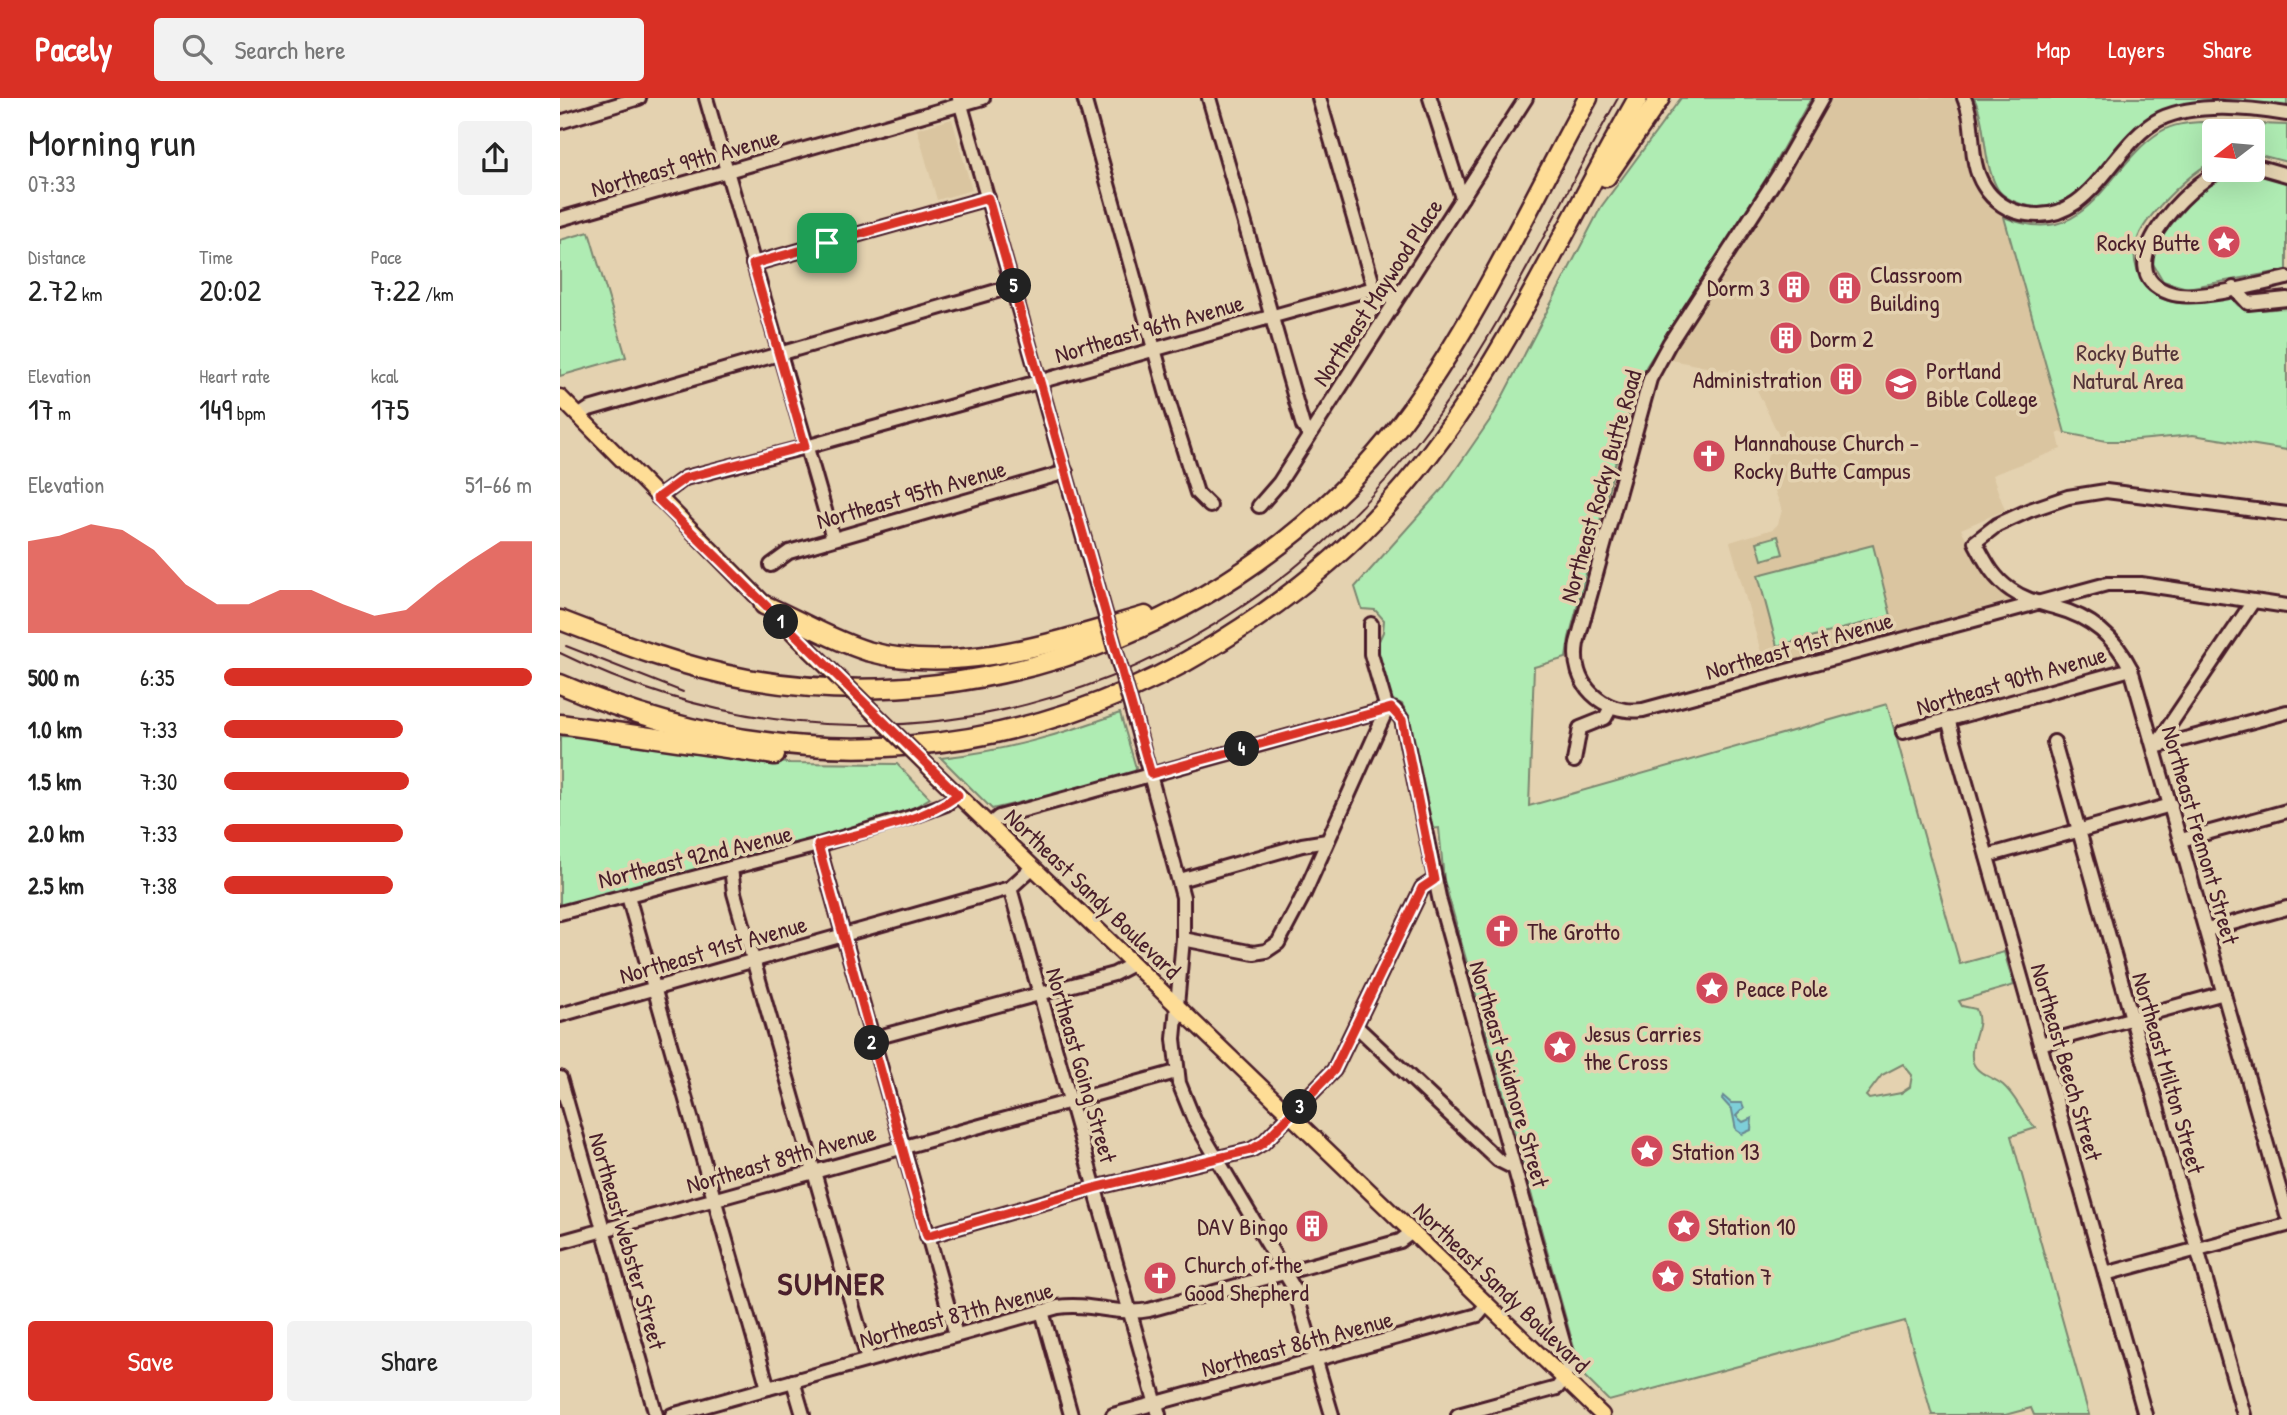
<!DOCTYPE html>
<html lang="en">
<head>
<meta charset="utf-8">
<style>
	:root { --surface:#fff; --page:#f2f2f2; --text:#222; --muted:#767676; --accent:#d93025 }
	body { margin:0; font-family:"Patrick Hand",sans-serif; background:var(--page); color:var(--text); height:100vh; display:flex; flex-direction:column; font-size:26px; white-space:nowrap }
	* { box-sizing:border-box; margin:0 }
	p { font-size:23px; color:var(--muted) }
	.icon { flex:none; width:38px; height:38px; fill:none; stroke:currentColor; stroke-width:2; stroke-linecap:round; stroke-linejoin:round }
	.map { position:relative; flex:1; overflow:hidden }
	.panel { display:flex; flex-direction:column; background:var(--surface); width:560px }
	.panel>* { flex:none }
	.needle { width:46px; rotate:254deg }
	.fabs { position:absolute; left:1642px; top:21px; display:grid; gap:14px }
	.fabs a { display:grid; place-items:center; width:63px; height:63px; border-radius:7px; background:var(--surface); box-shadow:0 7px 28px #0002; font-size:35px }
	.pin { position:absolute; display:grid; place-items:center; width:60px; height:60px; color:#fff; margin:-30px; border-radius:14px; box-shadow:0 4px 10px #0006 }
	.km { position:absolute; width:35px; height:35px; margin:-18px; border-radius:50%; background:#222; color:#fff; font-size:19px; line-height:35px; text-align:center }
	.round { display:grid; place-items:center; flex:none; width:74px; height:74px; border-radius:7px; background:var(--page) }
	.headline { display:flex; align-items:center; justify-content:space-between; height:119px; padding:0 28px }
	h1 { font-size:38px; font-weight:600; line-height:52px }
	.stats { display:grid; grid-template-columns:repeat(3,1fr); gap:10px; height:119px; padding:7px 28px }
	.stats div { display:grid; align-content:center }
	.stats b { font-size:30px; font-weight:600 }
	.stats small { font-size:19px; font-weight:400 }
	.stats p { font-size:19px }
	.chart { height:196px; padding:14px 28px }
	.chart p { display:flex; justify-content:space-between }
	.chart svg { width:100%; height:126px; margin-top:7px; fill:var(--accent); opacity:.7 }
	.button { display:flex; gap:14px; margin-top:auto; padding:14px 28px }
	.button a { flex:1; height:80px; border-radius:7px; background:var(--accent); color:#fff; font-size:28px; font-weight:600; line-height:80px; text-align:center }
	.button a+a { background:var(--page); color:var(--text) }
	ul { padding:0 28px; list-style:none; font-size:23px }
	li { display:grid; grid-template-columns:112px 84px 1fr; align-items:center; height:52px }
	li i { height:18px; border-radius:9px; background:var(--accent) }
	header { display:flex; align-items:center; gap:42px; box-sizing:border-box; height:98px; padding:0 35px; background:var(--accent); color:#fff }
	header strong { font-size:33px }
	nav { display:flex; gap:38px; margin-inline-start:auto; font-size:24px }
	.search { width:490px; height:63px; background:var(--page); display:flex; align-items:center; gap:18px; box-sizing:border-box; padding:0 24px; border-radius:7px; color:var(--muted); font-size:26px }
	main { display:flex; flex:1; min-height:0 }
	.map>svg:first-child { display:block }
	.built { fill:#dac5a0 }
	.green { fill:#afecb3; stroke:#7c866f; stroke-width:2; fill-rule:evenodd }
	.water { fill:#7ecfd8; stroke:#698993; stroke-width:2 }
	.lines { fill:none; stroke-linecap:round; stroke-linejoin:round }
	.minor-casing { stroke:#4a1f2b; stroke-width:18 }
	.major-casing { stroke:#4a1f2b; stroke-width:19 }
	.highway-casing { stroke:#4a1f2b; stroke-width:23 }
	.minor { stroke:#e4d2b0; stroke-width:12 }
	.major { stroke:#fedd96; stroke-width:14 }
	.highway { stroke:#fedd96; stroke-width:18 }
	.tram { stroke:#4a1f2b; stroke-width:2 }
	.minor-bridge-casing { stroke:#4a1f2b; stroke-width:18; stroke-linecap:butt }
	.major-bridge-casing { stroke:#4a1f2b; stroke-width:19; stroke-linecap:butt }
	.minor-bridge { stroke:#e4d2b0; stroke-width:12 }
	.major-bridge { stroke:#fedd96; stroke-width:14 }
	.route-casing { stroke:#fff; stroke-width:14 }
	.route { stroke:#d93025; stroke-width:9 }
	.labels { text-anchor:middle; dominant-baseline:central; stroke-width:7; stroke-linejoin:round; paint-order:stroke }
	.street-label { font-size:24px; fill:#4a1f2b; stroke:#e4d2b0 }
	.poi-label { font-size:24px; fill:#4a1f2b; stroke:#e4d2b0; text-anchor:start }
	.park-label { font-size:24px; fill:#543439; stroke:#e4d2b0 }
	.district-label { font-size:32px; font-weight:bold; letter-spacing:2px; fill:#4a1f2b; stroke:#e4d2b0 }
</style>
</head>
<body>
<header>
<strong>Pacely</strong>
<div class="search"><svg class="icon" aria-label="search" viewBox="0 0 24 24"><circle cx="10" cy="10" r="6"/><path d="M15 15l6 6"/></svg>Search here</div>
<nav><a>Map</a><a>Layers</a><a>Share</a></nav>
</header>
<main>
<section class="panel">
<div class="headline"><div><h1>Morning run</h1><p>07:33</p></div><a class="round"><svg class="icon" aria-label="share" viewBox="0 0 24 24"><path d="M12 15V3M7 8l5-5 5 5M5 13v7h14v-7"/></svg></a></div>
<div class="stats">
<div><p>Distance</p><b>2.72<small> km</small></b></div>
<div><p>Time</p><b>20:02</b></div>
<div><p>Pace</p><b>7:22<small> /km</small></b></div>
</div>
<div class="stats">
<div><p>Elevation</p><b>17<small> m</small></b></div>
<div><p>Heart rate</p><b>149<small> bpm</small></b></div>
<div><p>kcal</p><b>175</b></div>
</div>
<div class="chart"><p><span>Elevation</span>51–66 m</p>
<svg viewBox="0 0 160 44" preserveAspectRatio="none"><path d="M0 44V12L10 10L20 6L30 8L40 15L50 27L60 34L70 34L80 29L90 29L100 34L110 38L120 36L130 27L140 19L150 12L160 12V44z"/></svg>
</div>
<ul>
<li><b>500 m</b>6:35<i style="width:100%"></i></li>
<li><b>1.0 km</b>7:33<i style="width:58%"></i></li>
<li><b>1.5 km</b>7:30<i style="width:60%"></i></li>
<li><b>2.0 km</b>7:33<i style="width:58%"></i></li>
<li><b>2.5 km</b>7:38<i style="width:55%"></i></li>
</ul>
<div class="button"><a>Save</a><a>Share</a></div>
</section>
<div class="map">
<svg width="1727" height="1317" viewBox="0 0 1727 1317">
	<rect width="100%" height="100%" fill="#e4d2b0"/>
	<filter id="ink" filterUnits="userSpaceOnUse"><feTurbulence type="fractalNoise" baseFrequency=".0143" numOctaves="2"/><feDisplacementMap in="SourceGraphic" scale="14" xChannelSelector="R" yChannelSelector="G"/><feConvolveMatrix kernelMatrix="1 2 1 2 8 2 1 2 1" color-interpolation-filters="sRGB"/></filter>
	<g filter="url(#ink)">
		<!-- built -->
		<g class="built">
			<path d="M1251 0H1414L1421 18 1423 42 1505 335 1497 334 1501 351 1432 377 1445 412 1401 431 1429 482 1450 502 1206 572 1170 444 1213 431 1218 426 1222 412 1205 366 1210 351 1223 346 1197 292 1185 281 1170 274 1107 261 1094 252 1207 79Z"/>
			<path d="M392 21 412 92 377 102 357 31Z"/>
		</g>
		<!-- green -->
		<g class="green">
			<path d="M1121 0H1251L1207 79 1086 269 1069 314 1009 540 1006 560 974 569 969 708 1327 606 1400 866 1444 854 1454 887 1399 903 1402 908 1416 911C1424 929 1410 941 1412 959 1413 976 1432 978 1443 987 1457 999 1462 1017 1476 1030L1451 1038 1529 1317H1474L1471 1310 1445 1317H1372L1345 1223 1049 1303 1021 1275 884 782 879 730 871 731 847 615 842 606 826 599 814 554 823 534 824 522 815 512 802 511 795 489 883 390 932 319 1041 109ZM1343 966 1352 977 1350 989 1341 995 1309 1001 1306 998 1322 977Z"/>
			<path d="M1414 0H1727V9C1688 6 1637 0 1600 14 1552 37 1524 127 1461 106 1452 103 1440 97 1436 88 1422 60 1427 27 1414 0Z"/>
			<path d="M1641 24 1727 27V64L1692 55V33H1654V63C1631 74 1584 118 1577 143 1572 157 1575 171 1583 184 1590 194 1601 202 1613 204 1632 208 1653 201 1672 199 1679 219 1709 210 1727 210V352L1633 337 1567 343H1546L1505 335 1444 119C1529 155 1545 69 1600 34 1613 26 1627 25 1641 24Z"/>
			<path d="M1695 72 1727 83V172L1627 190 1603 183 1592 164 1598 142 1642 90 1665 76Z"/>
			<path d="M29 134 66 259 0 278V142Z"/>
			<path d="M1218 438 1223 456 1202 462 1197 444Z"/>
			<path d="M1313 447 1331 518 1217 548 1198 477Z"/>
			<path d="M560 615 576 670 575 677 432 711 381 660C444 653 500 637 560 615Z"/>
			<path d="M0 638 27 639 227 665 337 666 370 700 336 720 0 809Z"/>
		</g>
		<!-- water -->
		<path class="water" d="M1163 998 1171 1005H1182L1184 1010 1176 1018 1183 1024 1192 1020 1191 1032 1182 1036 1176 1032 1172 1012 1162 1001Z"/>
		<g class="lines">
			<defs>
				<g id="minor">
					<path d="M146 0 273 440"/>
					<path d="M399 0 541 501"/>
					<path d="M524 0 610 308 637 395 650 408"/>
					<path d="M649 0 743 328 749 337"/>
					<path d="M759 0 814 190 834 202"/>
					<path d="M870 0 902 100"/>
					<path d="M1262 0 1219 76 1109 246 1090 281 1017 545C1010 586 1042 617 1083 612L1547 486H1581L1727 508"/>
					<path d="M1404 0C1417 28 1407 62 1424 88 1433 103 1449 114 1467 116 1532 127 1551 46 1600 21 1636 4 1689 10 1727 16"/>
					<path d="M0 24 79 0"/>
					<path d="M1692 67 1727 77"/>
					<path d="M1662 72C1629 85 1543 173 1610 195 1636 204 1699 186 1727 180"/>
					<path d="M0 121 423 0"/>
					<path d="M193 166 428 100"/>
					<path d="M1674 190 1688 205 1727 201"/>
					<path d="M18 318 29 311 454 188"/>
					<path d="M98 400 125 380 253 347 814 190"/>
					<path d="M699 408 719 385 966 0"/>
					<path d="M1727 416 1546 393 1508 399 1470 412 1437 427 1415 444C1425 463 1433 480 1451 492 1465 502 1480 505 1497 510 1531 519 1555 539 1571 571L1727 1117"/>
					<path d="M211 467 229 454 506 374"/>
					<path d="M811 526V556L827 611"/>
					<path d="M827 611 835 612 842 622 880 804 1009 1265 1004 1281 997 1290 898 1317"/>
					<path d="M1388 621 1585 1317"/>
					<path d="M576 625 623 799V841L614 941 619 985 634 1022 735 1192 772 1317"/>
					<path d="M1343 634 1571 571"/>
					<path d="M1494 644 1684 1317"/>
					<path d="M1595 649 1692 505"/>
					<path d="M1595 649 1727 614"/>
					<path d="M1014 663 1020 630 1045 620 1051 609"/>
					<path d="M429 727 439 719 827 611"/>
					<path d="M1621 742 1727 713"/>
					<path d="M258 747 396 1237"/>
					<path d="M1427 758 1611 707"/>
					<path d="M171 770 174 795 308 1262"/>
					<path d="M620 782 742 747 767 743"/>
					<path d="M450 790 599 1317"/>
					<path d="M68 798 208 1290"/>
					<path d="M0 815 258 747 351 719 386 706 398 697"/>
					<path d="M1647 832 1727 810"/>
					<path d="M623 841 694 855 706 853 718 845 744 796 827 611"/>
					<path d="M0 917 450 790 473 769"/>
					<path d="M796 928 938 1062 954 1070"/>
					<path d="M311 941 554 876 573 866"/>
					<path d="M1480 946 1664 895"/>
					<path d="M0 980 96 1317"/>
					<path d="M367 1138 534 1090 691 1052 703 1045 774 972 862 790 874 782"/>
					<path d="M0 1144 616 974"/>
					<path d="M1545 1176 1727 1127"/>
					<path d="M482 1213 511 1317"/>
					<path d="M233 1283 243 1317"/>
					<path d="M112 1317 498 1209C530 1204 558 1218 589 1212L840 1143 852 1134"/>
					<path d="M553 1317 918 1217 927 1206"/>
				</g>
				<g id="major">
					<path d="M0 299 249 551"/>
					<path d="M373 673 1042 1317"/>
				</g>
				<g id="highway">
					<path d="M1046 79 1100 0"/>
					<path d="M204 507C239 522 271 542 307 553 397 578 499 543 585 518"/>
					<path d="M0 522C62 546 122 569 188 581 439 625 705 516 853 309 922 212 971 103 1028 0"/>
					<path d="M0 586C231 686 473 669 683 529 737 493 788 452 831 403 937 285 1000 136 1078 0"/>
					<path d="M0 626 215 657"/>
				</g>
			</defs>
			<!-- minor casing -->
			<use href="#minor" class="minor-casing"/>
			<!-- major casing -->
			<use href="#major" class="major-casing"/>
			<!-- highway casing -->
			<use href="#highway" class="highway-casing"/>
			<!-- minor -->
			<use href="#minor" class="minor"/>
			<!-- major -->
			<use href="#major" class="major"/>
			<!-- highway -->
			<use href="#highway" class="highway"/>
			<!-- tram -->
			<g class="tram">
				<path d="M6 548 123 594"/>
				<path d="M0 555C310 707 649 611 859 342 939 238 994 114 1058 0"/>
			</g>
			<defs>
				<path id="minor-bridge" d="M541 501 576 625"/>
				<path id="major-bridge" d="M249 551 373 673"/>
			</defs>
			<!-- minor-bridge casing -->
			<use href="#minor-bridge" class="minor-bridge-casing"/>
			<!-- major-bridge casing -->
			<use href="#major-bridge" class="major-bridge-casing"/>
			<!-- minor-bridge -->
			<use href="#minor-bridge" class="minor-bridge"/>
			<!-- major-bridge -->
			<use href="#major-bridge" class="major-bridge"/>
		</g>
	</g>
	<g class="lines" filter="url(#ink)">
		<defs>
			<path id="route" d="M428 100 591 676 831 610 842 622 874 782 862 790 774 972 703 1045 691 1052 534 1090 367 1138 258 747C303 734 360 725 398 697L97 400 125 380 245 348 193 166Z"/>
		</defs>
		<!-- route casing -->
		<use href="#route" class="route-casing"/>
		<!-- route -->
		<use href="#route" class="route"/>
	</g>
	<!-- icons -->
	<defs>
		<symbol id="sight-disc" viewBox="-11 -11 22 22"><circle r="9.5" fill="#d1495b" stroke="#e4d2b0"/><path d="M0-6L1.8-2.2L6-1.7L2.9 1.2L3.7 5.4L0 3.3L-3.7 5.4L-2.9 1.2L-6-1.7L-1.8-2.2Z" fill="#fff"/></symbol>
		<symbol id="building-disc" viewBox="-11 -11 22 22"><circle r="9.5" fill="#d1495b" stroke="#e4d2b0"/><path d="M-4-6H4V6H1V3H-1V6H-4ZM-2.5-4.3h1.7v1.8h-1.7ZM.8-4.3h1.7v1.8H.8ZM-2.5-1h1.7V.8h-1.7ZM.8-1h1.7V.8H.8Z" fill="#fff"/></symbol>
		<symbol id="university-disc" viewBox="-11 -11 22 22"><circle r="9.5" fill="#d1495b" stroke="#e4d2b0"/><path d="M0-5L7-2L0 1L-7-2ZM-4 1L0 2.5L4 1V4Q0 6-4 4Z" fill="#fff"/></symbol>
		<symbol id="church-disc" viewBox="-11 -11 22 22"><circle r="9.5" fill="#d1495b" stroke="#e4d2b0"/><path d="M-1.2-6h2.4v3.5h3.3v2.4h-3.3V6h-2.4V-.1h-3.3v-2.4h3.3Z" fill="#fff"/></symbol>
	</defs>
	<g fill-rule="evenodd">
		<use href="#sight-disc" x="1645" y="125" width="38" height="38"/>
		<use href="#building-disc" x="1215" y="170" width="38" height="38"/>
		<use href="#building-disc" x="1266" y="171" width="38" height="38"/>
		<use href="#building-disc" x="1207" y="221" width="38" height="38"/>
		<use href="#building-disc" x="1267" y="262" width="38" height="38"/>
		<use href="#university-disc" x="1322" y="267" width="38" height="38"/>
		<use href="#church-disc" x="1130" y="339" width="38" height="38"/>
		<use href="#church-disc" x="923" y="814" width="38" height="38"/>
		<use href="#sight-disc" x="1133" y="871" width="38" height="38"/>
		<use href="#sight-disc" x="981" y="930" width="38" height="38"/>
		<use href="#sight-disc" x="1068" y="1034" width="38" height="38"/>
		<use href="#building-disc" x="733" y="1109" width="38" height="38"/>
		<use href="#sight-disc" x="1105" y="1109" width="38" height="38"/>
		<use href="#sight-disc" x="1089" y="1159" width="38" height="38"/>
		<use href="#church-disc" x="581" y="1161" width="38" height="38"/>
	</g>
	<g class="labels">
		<!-- street labels -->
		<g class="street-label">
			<text transform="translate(125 64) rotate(-16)">Northeast 99th Avenue</text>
			<text transform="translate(817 194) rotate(-57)">Northeast Maywood Place</text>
			<text transform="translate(589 230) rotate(-16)">Northeast 96th Avenue</text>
			<text transform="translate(1040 388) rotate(-74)">Northeast Rocky Butte Road</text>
			<text transform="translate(351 396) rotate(-16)">Northeast 95th Avenue</text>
			<text transform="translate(1239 547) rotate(-16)">Northeast 91st Avenue</text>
			<text transform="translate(1451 582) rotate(-16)">Northeast 90th Avenue</text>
			<text transform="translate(1641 737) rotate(74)">Northeast Fremont Street</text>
			<text transform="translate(135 758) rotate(-14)">Northeast 92nd Avenue</text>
			<text transform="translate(533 795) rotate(44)">Northeast Sandy Boulevard</text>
			<text transform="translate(153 851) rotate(-16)">Northeast 91st Avenue</text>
			<text transform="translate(1507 964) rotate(74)">Northeast Beech Street</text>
			<text transform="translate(522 967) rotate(74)">Northeast Going Street</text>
			<text transform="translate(1609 975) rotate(74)">Northeast Milton Street</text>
			<text transform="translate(950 976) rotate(74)">Northeast Skidmore Street</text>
			<text transform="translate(221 1060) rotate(-16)">Northeast 89th Avenue</text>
			<text transform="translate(68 1143) rotate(74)">Northeast Webster Street</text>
			<text transform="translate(942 1189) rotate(44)">Northeast Sandy Boulevard</text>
			<text transform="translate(396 1216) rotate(-15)">Northeast 87th Avenue</text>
			<text transform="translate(737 1245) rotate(-15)">Northeast 86th Avenue</text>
		</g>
		<!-- poi labels -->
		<g class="poi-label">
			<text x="1640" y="144" text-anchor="end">Rocky Butte</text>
			<text x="1310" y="176">Classroom<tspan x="1310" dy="28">Building</tspan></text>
			<text x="1210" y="189" text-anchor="end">Dorm 3</text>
			<text x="1250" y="240">Dorm 2</text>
			<text x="1366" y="272">Portland<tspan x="1366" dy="28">Bible College</tspan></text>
			<text x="1262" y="281" text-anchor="end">Administration</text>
			<text x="1174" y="344">Mannahouse Church -<tspan x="1174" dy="28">Rocky Butte Campus</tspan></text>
			<text x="967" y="833">The Grotto</text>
			<text x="1176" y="890">Peace Pole</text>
			<text x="1024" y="935">Jesus Carries<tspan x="1024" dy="28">the Cross</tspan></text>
			<text x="1112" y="1053">Station 13</text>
			<text x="728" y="1128" text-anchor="end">DAV Bingo</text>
			<text x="1148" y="1128">Station 10</text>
			<text x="624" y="1166">Church of the<tspan x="624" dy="28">Good Shepherd</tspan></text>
			<text x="1132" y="1178">Station 7</text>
		</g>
		<!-- park labels -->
		<g class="park-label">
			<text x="1568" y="254">Rocky Butte<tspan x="1568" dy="28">Natural Area</tspan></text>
		</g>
		<!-- district labels -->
		<g class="district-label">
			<text x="272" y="1185">SUMNER</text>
		</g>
	</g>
</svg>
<div class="fabs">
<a><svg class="needle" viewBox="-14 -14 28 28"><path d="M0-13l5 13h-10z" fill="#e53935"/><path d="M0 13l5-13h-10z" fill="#767676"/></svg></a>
</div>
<div class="pin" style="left:267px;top:145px;background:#1e9e55"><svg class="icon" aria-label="arrive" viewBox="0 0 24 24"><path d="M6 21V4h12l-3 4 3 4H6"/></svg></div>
<b class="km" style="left:221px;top:524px">1</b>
<b class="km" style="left:312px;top:945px">2</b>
<b class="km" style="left:740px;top:1009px">3</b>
<b class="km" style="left:682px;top:651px">4</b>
<b class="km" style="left:454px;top:188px">5</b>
</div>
</main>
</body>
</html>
